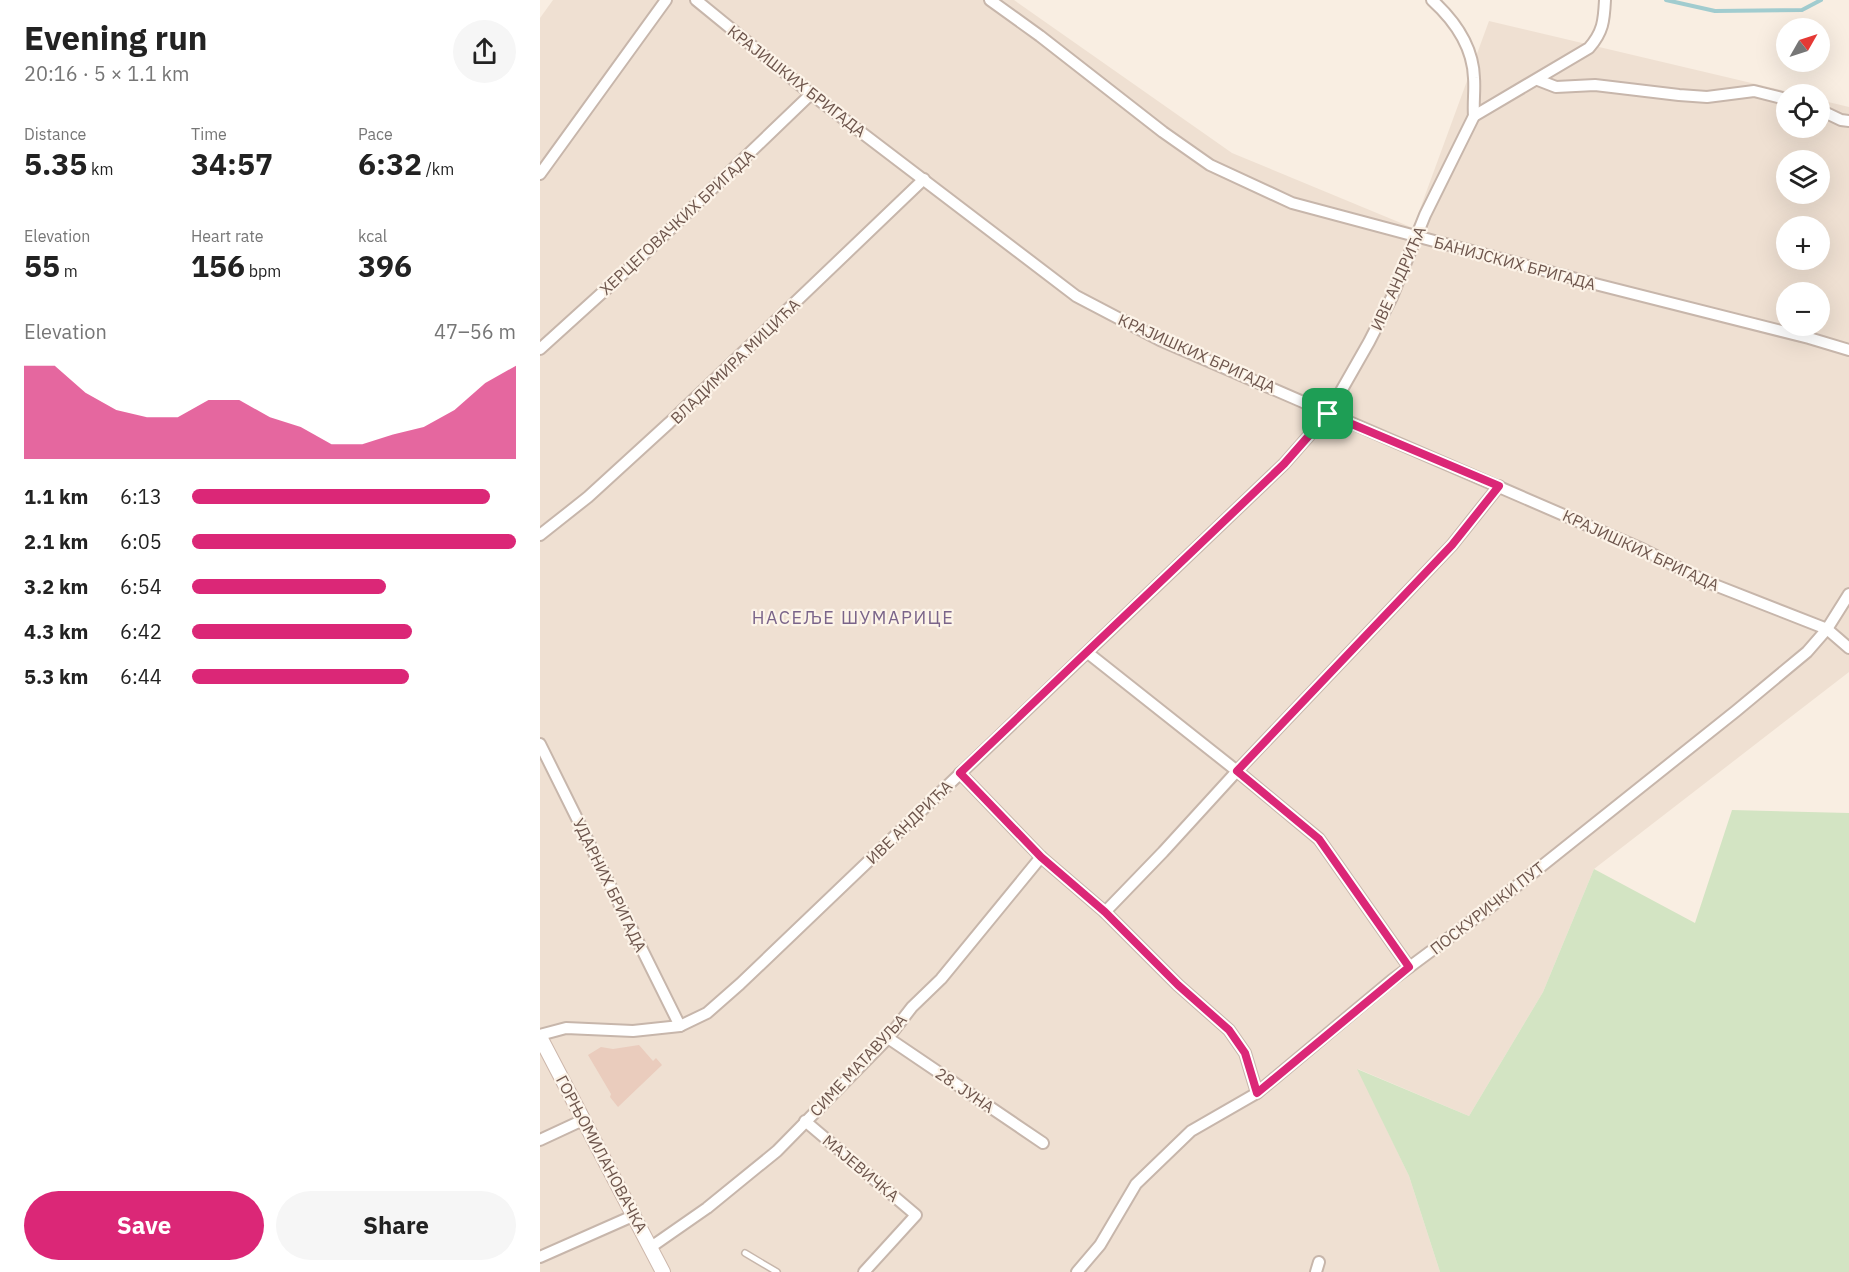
<!DOCTYPE html>
<html lang="en">
<head>
<meta charset="utf-8">
<style>
	:root { --surface:#fff; --page:#f6f6f6; --text:#222; --muted:#767676; --accent:#db2777 }
	body { margin:0; font-family:"IBM Plex Sans",sans-serif; background:var(--page); color:var(--text); height:100vh; display:flex; flex-direction:column; font-size:22px; white-space:nowrap }
	* { box-sizing:border-box; margin:0 }
	p { font-size:20px; color:var(--muted) }
	.icon { flex:none; width:33px; height:33px; fill:none; stroke:currentColor; stroke-width:2; stroke-linecap:round; stroke-linejoin:round }
	.map { position:relative; flex:1; overflow:hidden }
	.panel { display:flex; flex-direction:column; background:var(--surface); width:540px }
	.panel>* { flex:none }
	.needle { width:39px; rotate:51deg }
	.fabs { position:absolute; left:1236px; top:18px; display:grid; gap:12px }
	.fabs a { display:grid; place-items:center; width:54px; height:54px; border-radius:50%; background:var(--surface); box-shadow:0 6px 24px #0002; font-size:30px }
	.pin { position:absolute; display:grid; place-items:center; width:51px; height:51px; color:#fff; margin:-26px; border-radius:12px; box-shadow:0 3px 9px #0006 }
	.round { display:grid; place-items:center; flex:none; width:63px; height:63px; border-radius:32px; background:var(--page) }
	.headline { display:flex; align-items:center; justify-content:space-between; height:102px; padding:0 24px }
	h1 { font-size:33px; font-weight:800; line-height:45px }
	.stats { display:grid; grid-template-columns:repeat(3,1fr); gap:9px; height:102px; padding:6px 24px }
	.stats div { display:grid; align-content:center }
	.stats b { font-size:30px; font-weight:800 }
	.stats small { font-size:16px; font-weight:400 }
	.stats p { font-size:16px }
	.chart { height:168px; padding:12px 24px }
	.chart p { display:flex; justify-content:space-between }
	.chart svg { width:100%; height:108px; margin-top:6px; fill:var(--accent); opacity:.7 }
	.primary-button { display:flex; gap:12px; margin-top:auto; padding:12px 24px }
	.primary-button a { flex:1; height:69px; border-radius:36px; background:var(--accent); color:#fff; font-size:24px; font-weight:800; line-height:69px; text-align:center }
	.primary-button a+a { background:var(--page); color:var(--text) }
	ul { padding:0 24px; list-style:none; font-size:20px }
	li { display:grid; grid-template-columns:96px 72px 1fr; align-items:center; height:45px }
	li i { height:15px; border-radius:8px; background:var(--accent) }
	main { display:flex; flex:1; min-height:0 }
	.map>svg:first-child { display:block }
	.residential { fill:#efe0d2; fill-rule:evenodd }
	.green { fill:#d3e4c3 }
	.lines { fill:none; stroke-linecap:round; stroke-linejoin:round }
	.stream { stroke:#a1cccf; stroke-width:4 }
	.building { fill:#eaccbd }
	.service-casing { stroke:#c7b6ab; stroke-width:8 }
	.minor-casing { stroke:#c7b6ab; stroke-width:14 }
	.secondary-casing { stroke:#cdb7ab; stroke-width:16 }
	.service { stroke:#fff; stroke-width:5 }
	.minor { stroke:#fff; stroke-width:10 }
	.secondary { stroke:#fff; stroke-width:14 }
	.route-casing { stroke:#fff; stroke-width:12 }
	.route { stroke:#db2777; stroke-width:8 }
	.labels { text-anchor:middle; dominant-baseline:central; stroke-width:4.5; stroke-linejoin:round; paint-order:stroke }
	.street-label { font-size:16px; fill:#6d554c; stroke:#fcf3e8 }
	.neighbourhood-label { font-size:18px; letter-spacing:1.5px; fill:#7a6489; stroke:#fcf3e8 }
</style>
</head>
<body>
<main>
<section class="panel">
<div class="headline"><div><h1>Evening run</h1><p>20:16 · 5 × 1.1 km</p></div><a class="round"><svg class="icon" aria-label="share" viewBox="0 0 24 24"><path d="M12 15V3M7 8l5-5 5 5M5 13v7h14v-7"/></svg></a></div>
<div class="stats">
<div><p>Distance</p><b>5.35<small> km</small></b></div>
<div><p>Time</p><b>34:57</b></div>
<div><p>Pace</p><b>6:32<small> /km</small></b></div>
</div>
<div class="stats">
<div><p>Elevation</p><b>55<small> m</small></b></div>
<div><p>Heart rate</p><b>156<small> bpm</small></b></div>
<div><p>kcal</p><b>396</b></div>
</div>
<div class="chart"><p><span>Elevation</span>47–56 m</p>
<svg viewBox="0 0 160 44" preserveAspectRatio="none"><path d="M0 44V6L10 6L20 17L30 24L40 27L50 27L60 20L70 20L80 27L90 31L100 38L110 38L120 34L130 31L140 24L150 13L160 6V44z"/></svg>
</div>
<ul>
<li><b>1.1 km</b>6:13<i style="width:92%"></i></li>
<li><b>2.1 km</b>6:05<i style="width:100%"></i></li>
<li><b>3.2 km</b>6:54<i style="width:60%"></i></li>
<li><b>4.3 km</b>6:42<i style="width:68%"></i></li>
<li><b>5.3 km</b>6:44<i style="width:67%"></i></li>
</ul>
<div class="primary-button"><a>Save</a><a>Share</a></div>
</section>
<div class="map">
<svg width="1309" height="1272" viewBox="0 0 1309 1272">
	<rect width="100%" height="100%" fill="#f9eee2"/>
	<!-- residential -->
	<path class="residential" d="M13 0H474L692 153 873 228 949 21 1258 94H1246V128H1280V100L1309 107V672L1054 869 1003 992 929 1116 818 1069 869 1176 900 1272H0V18ZM1246 160H1280V194H1246ZM1246 226H1280V260H1246ZM1246 292H1280V326H1246Z"/>
	<!-- green -->
	<path class="green" d="M1192 810 1309 813V1272H900L869 1176 817 1069 929 1116 1003 992 1054 869 1155 923Z"/>
	<g class="lines">
		<!-- stream -->
		<path class="stream" d="M1126 0 1175 11 1262 10 1281 0"/>
	</g>
	<!-- building -->
	<path class="building" d="M99 1045 113 1061 116 1058 122 1065 78 1107 70 1097 71 1094 48 1055 61 1047 73 1049Z"/>
	<g class="lines">
		<defs>
			<path id="service" d="M205 1253 237 1272"/>
			<g id="minor">
				<path d="M156 0 271 94 536 296 620 340 1102 549 1167 582 1287 629 1309 648"/>
				<path d="M450 0 500 36 623 132 670 165 752 203 1059 285 1269 338 1309 350"/>
				<path d="M892 0C914 20 933 47 934 78 935 90 933 103 934 116"/>
				<path d="M998 80 1016 87 1055 85 1139 95 1167 97 1214 91 1246 99"/>
				<path d="M1280 110 1301 120 1309 121"/>
				<path d="M0 174 126 0"/>
				<path d="M0 349 95 263 271 94"/>
				<path d="M0 535 48 497 129 423 384 179"/>
				<path d="M548 653 697 771 779 839 869 967"/>
				<path d="M0 744 140 1026"/>
				<path d="M420 773 501 857 565 912 638 985 689 1030 705 1053 717 1093"/>
				<path d="M565 912 623 852 697 771 912 545 959 486"/>
				<path d="M0 1035 26 1028 93 1031 140 1026 167 1013 200 984 744 464 788 414 829 342 852 297 885 215 934 116 1049 48C1063 32 1064 21 1065 0"/>
				<path d="M348 1038 503 1143"/>
				<path d="M265 1121 376 1215 324 1272"/>
				<path d="M0 1140 43 1120"/>
				<path d="M111 1247 167 1208 237 1151 348 1038 372 1007 401 979 501 857"/>
				<path d="M0 1257 95 1215"/>
				<path d="M537 1272 560 1245 596 1184 651 1131 717 1093 852 980 949 908 1196 711 1267 652 1287 629 1309 594"/>
				<path d="M776 1272 779 1262"/>
			</g>
			<path id="secondary" d="M0 1037 123 1272"/>
		</defs>
		<!-- service casing -->
		<use href="#service" class="service-casing"/>
		<!-- minor casing -->
		<use href="#minor" class="minor-casing"/>
		<!-- secondary casing -->
		<use href="#secondary" class="secondary-casing"/>
		<!-- service -->
		<use href="#service" class="service"/>
		<!-- minor -->
		<use href="#minor" class="minor"/>
		<!-- secondary -->
		<use href="#secondary" class="secondary"/>
	</g>
	<g class="lines">
		<defs>
			<path id="route" d="M788 414 959 486 912 545 697 771 779 839 869 967 717 1093 705 1053 689 1030 638 985 565 912 501 857 420 773 744 464Z"/>
		</defs>
		<!-- route casing -->
		<use href="#route" class="route-casing"/>
		<!-- route -->
		<use href="#route" class="route"/>
	</g>
	<g class="labels">
		<!-- street labels -->
		<g class="street-label">
			<text transform="translate(257 81) rotate(38)">КРАЈИШКИХ БРИГАДА</text>
			<text transform="translate(137 222) rotate(-43)">ХЕРЦЕГОВАЧКИХ БРИГАДА</text>
			<text transform="translate(975 263) rotate(15)">БАНИЈСКИХ БРИГАДА</text>
			<text transform="translate(858 278) rotate(-66)">ИВЕ АНДРИЋА</text>
			<text transform="translate(657 353) rotate(24)">КРАЈИШКИХ БРИГАДА</text>
			<text transform="translate(195 361) rotate(-44)">ВЛАДИМИРА МИЦИЋА</text>
			<text transform="translate(1101 550) rotate(25)">КРАЈИШКИХ БРИГАДА</text>
			<text transform="translate(369 822) rotate(-44)">ИВЕ АНДРИЋА</text>
			<text transform="translate(70 885) rotate(64)">УДАРНИХ БРИГАДА</text>
			<text transform="translate(947 908) rotate(-38)">ПОСКУРИЧКИ ПУТ</text>
			<text transform="translate(318 1065) rotate(-47)">СИМЕ МАТАВУЉА</text>
			<text transform="translate(425 1090) rotate(34)">28. ЈУНА</text>
			<text transform="translate(62 1154) rotate(62)">ГОРЊОМИЛАНОВАЧКА</text>
			<text transform="translate(321 1168) rotate(40)">МАЈЕВИЧКА</text>
		</g>
		<!-- neighbourhood labels -->
		<g class="neighbourhood-label">
			<text x="313" y="617">НАСЕЉЕ ШУМАРИЦЕ</text>
		</g>
	</g>
</svg>
<div class="fabs">
<a><svg class="needle" viewBox="-14 -14 28 28"><path d="M0-13l5 13h-10z" fill="#e53935"/><path d="M0 13l5-13h-10z" fill="#767676"/></svg></a>
<a><svg class="icon" aria-label="locate" viewBox="0 0 24 24"><circle cx="12" cy="12" r="6"/><path d="M12 2v4M12 18v4M2 12h4M18 12h4"/></svg></a>
<a><svg class="icon" aria-label="layers" viewBox="0 0 24 24"><path d="M12 4l9 5-9 5-9-5zM3 14l9 5 9-5"/></svg></a>
<a>+</a>
<a>−</a>
</div>
<div class="pin" style="left:788px;top:414px;background:#1e9e55"><svg class="icon" aria-label="arrive" viewBox="0 0 24 24"><path d="M6 21V4h12l-3 4 3 4H6"/></svg></div>
</div>
</main>
</body>
</html>
